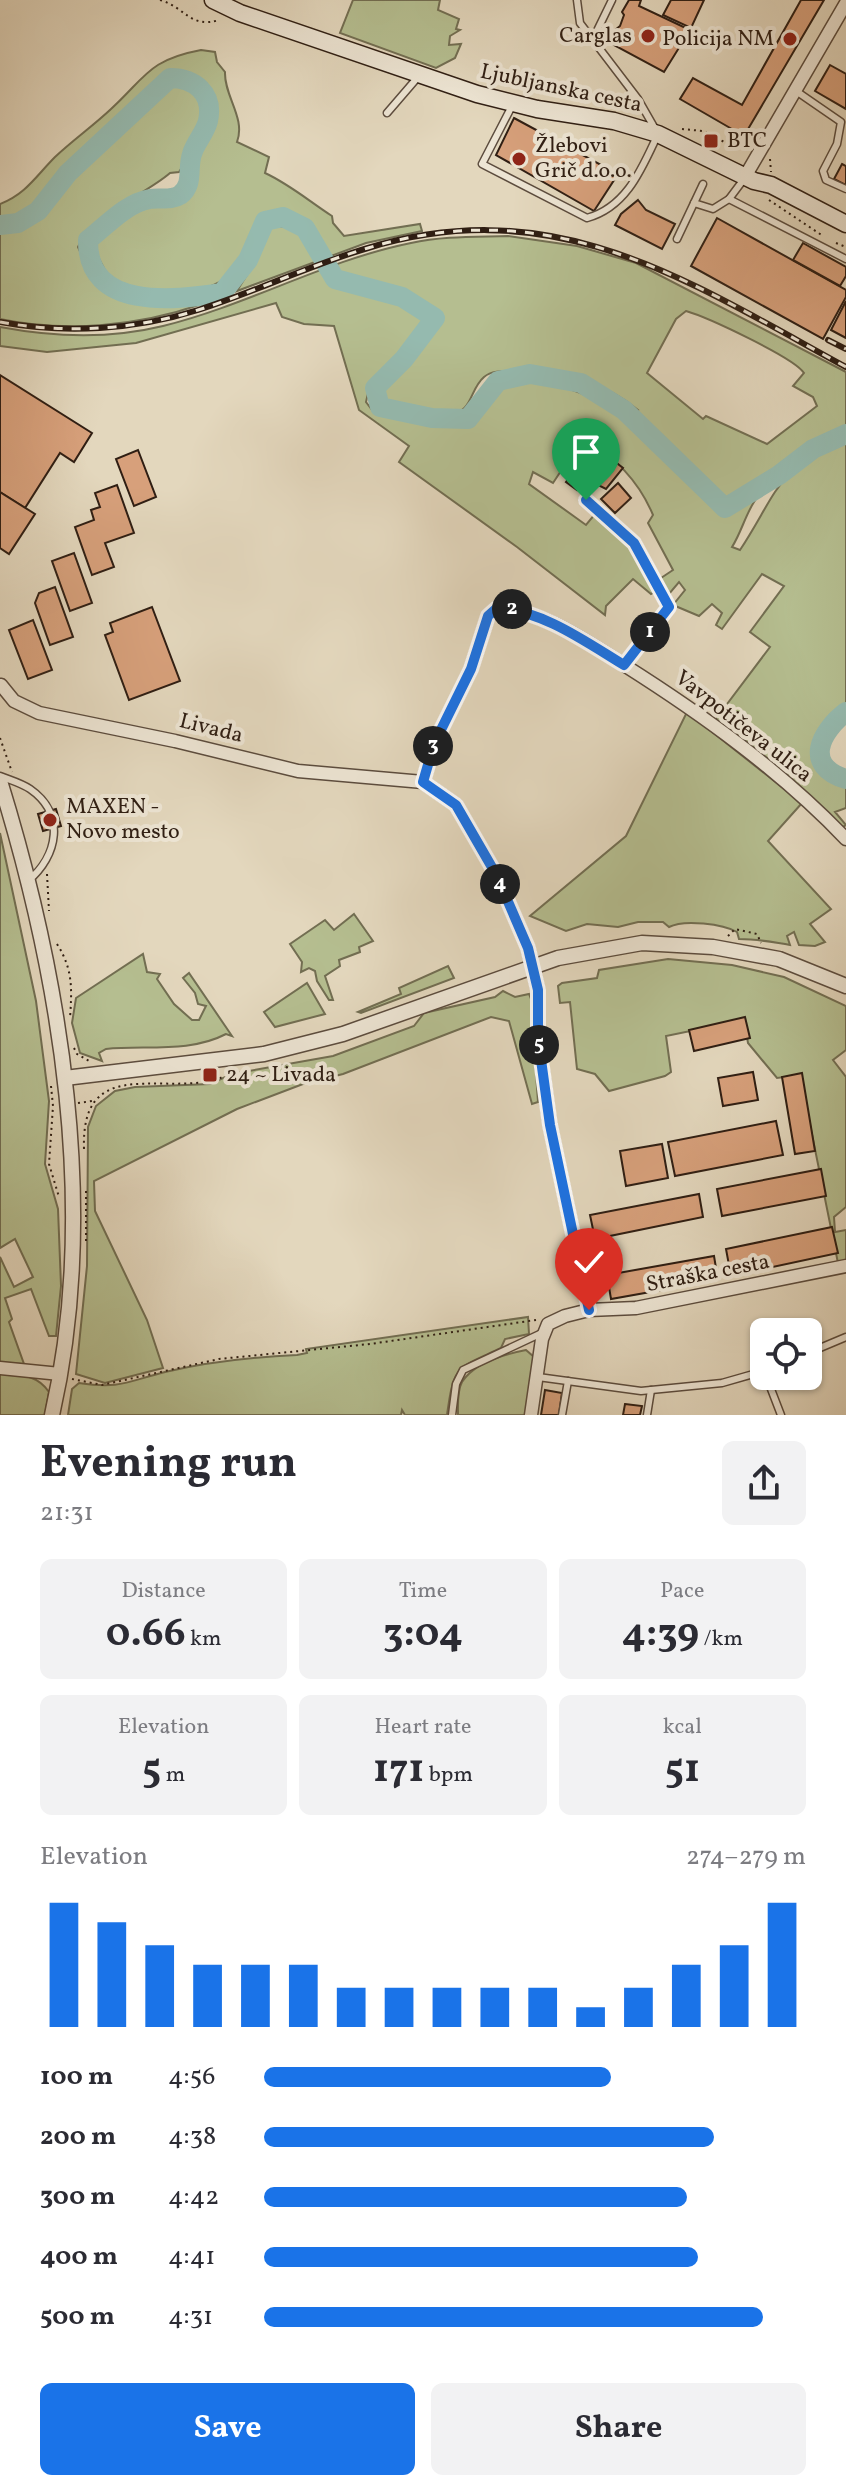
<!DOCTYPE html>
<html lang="en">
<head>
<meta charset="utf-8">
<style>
	:root { --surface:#fff; --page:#f2f2f3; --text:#2b2b33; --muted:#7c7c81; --accent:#1a73e8 }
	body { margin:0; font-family:Vollkorn,serif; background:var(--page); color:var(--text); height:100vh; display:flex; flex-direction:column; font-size:30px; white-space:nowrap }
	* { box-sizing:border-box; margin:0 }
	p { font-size:26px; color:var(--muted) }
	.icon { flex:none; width:44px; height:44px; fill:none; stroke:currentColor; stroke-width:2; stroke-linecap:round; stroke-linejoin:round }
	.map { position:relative; height:1415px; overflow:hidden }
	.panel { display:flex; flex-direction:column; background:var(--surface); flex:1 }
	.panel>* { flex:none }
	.fabs { position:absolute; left:750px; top:1318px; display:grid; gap:16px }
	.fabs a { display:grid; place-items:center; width:72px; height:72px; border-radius:12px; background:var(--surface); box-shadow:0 2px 6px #0004; font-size:40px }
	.pin { position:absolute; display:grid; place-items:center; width:68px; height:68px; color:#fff; margin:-82px -34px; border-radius:50% 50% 50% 0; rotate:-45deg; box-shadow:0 0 8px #0007 }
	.pin .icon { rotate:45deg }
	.km { position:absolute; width:40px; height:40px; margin:-20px; border-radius:50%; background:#222; color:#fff; font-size:22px; line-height:40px; text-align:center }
	.round { display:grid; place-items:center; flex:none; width:84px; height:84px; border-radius:12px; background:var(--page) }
	.summary { display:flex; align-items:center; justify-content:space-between; height:136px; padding:0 40px }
	h1 { font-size:44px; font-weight:700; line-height:60px }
	.metrics { display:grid; grid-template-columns:repeat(3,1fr); gap:12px; height:136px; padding:8px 40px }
	.metrics div { display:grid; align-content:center; border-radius:12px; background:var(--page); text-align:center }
	.metrics b { font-size:40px; font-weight:700 }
	.metrics small { font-size:22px; font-weight:400 }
	.metrics p { font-size:22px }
	.chart { height:224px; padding:16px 40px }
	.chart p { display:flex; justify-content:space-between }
	.chart svg { width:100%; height:144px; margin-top:8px; stroke:var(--accent); stroke-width:6 }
	.cta { display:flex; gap:16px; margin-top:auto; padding:16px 40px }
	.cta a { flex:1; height:92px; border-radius:12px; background:var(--accent); color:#fff; font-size:32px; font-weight:700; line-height:92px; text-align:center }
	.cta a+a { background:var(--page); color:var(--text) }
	ul { padding:0 40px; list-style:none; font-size:26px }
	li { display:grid; grid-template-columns:128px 96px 1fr; align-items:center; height:60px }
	li i { height:20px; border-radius:10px; background:var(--accent) }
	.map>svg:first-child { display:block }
	.green { fill:#b5be90; stroke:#726e52; stroke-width:2; fill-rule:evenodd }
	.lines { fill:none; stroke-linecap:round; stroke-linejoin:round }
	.river { stroke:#95baaf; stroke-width:20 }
	.building { fill:#d7a07b; stroke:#2f1e13; stroke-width:2 }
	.service-casing { stroke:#5c4c3e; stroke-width:9 }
	.minor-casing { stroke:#5c4c3e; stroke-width:15 }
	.tertiary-casing { stroke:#5c4c3e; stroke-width:17 }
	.secondary-casing { stroke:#2f1e13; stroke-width:19 }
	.path { stroke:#2f1e13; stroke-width:2; stroke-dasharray:2 4; stroke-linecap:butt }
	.service { stroke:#ede5d4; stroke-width:6 }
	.minor { stroke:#ede5d4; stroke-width:12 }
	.tertiary { stroke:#ede5d4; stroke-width:14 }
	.secondary { stroke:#ede5d4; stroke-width:16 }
	.rail-casing { stroke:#2f1e13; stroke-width:6 }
	.rail { stroke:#ede5d4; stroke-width:3; stroke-dasharray:9; stroke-linecap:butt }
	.route-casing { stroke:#fff; stroke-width:16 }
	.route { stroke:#1a73e8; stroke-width:10 }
	.poi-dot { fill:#8f2418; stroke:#ede5d4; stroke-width:3 }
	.labels { text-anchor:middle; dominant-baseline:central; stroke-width:8; stroke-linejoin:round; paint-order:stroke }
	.poi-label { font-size:22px; fill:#2f1e13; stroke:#ede5d4; text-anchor:start }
	.street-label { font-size:22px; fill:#2f1e13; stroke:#ede5d4 }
</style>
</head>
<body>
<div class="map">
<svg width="846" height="1415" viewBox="0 0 846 1415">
	<rect width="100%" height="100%" fill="#e3d7bd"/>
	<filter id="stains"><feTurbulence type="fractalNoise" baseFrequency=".0025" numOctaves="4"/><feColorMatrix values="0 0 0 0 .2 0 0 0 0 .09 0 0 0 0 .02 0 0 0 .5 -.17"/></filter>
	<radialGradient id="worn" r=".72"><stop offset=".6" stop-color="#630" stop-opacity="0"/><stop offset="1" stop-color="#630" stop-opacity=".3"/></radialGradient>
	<!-- green -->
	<g class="green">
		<path d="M353 0H440L438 10 459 19 456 29 460 30 450 36 449 45 461 44 455 58 436 68 340 33Z"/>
		<path d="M201 50 215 52 217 62 225 72C224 96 246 118 237 142L269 157 265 173C289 184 309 201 332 216L333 223 344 236 420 224 422 231 366 243 237 291C242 282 249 273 253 264 265 235 265 214 303 234L313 229 298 219 268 212C249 226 252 248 239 266 215 298 145 302 112 284L95 251 96 243C107 228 131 212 148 207 163 202 177 203 189 191L197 155 212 123V101L207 84 194 76 173 72 158 81 80 154 35 209 0 221V204C26 194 36 176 55 157 73 140 93 126 111 109 146 77 148 60 201 50Z"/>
		<path d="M171 83 191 85 200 93 203 121C191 137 190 157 179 172L170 173C145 195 89 216 78 247 100 295 109 304 164 303 177 302 189 299 202 304 139 326 66 333 0 319V230L29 222 43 212 72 174 145 103Z"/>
		<path d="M508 236 577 246 636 263 846 372V429C810 444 774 468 754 502 745 516 741 533 732 547L740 550C777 494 776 467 846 439V707L829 723 815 745 822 767 846 784V808L835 812 846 825 841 828 715 720 770 647 750 632 784 586 762 574 722 629 716 625 722 613 712 604 699 616 673 605 685 590 679 582 669 594 664 591 658 580 673 570 648 523 653 515C638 479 615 459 584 436L553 483 533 472 529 484 586 525 595 514 631 547 656 591 651 594 633 579 606 606 605 615 517 547 399 462 409 446 359 410 334 326 304 324 282 317 276 303 136 343 47 352 0 346V327C53 337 110 339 163 326 248 305 326 260 411 243 443 236 475 237 508 236ZM686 311C707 317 795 358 804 373L793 386 813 397 817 406 767 444 706 416 703 419 647 373 676 319ZM405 352 410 357 381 390V400L447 416C475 411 468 391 484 377 492 370 504 371 514 371 560 370 602 380 638 410L633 415C582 395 549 371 491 386 485 395 479 412 472 419 454 434 392 416 372 410L366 402 370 384Z"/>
		<path d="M687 712 802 803 768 841 831 909 810 924 825 942 815 946 799 945 794 932 787 936 790 945C771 942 759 939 739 939L737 932C723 924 684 919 669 927L663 922H638L618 927 587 924 566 931 530 916 626 836Z"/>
		<path d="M0 833 36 1001 49 1101 45 1164 58 1209 61 1286 56 1336H49L31 1289 5 1298 12 1319 9 1322 24 1364 0 1363V1257L14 1287 33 1277 15 1239 0 1248Z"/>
		<path d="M354 914 373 941 359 947 360 952 339 960 340 966 325 976 333 1000H329L317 981 315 971 309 968 301 972 302 962 290 944 325 920 334 930Z"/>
		<path d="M143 954 147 972 160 974 157 979 174 1004 192 1020H199L206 1006 198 1004 195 993 183 978 189 973 232 1036 226 1034C190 1053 145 1045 106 1049L99 1053 102 1061 80 1053 72 1023 76 998Z"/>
		<path d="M668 959 732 965 784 977 846 1006V1050L833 1060 846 1077V1207L834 1217 835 1232 846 1230V1266L839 1268 800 1075 777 1078 748 1043 744 1020 666 1036 671 1072 665 1076 609 1091 595 1074 577 1069 570 1002 560 1003 558 986 562 983 597 978 599 970Z"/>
		<path d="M448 966 454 978 361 1013 358 1012 401 994 399 988Z"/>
		<path d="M307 983 325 1014 275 1027 264 1012Z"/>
		<path d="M503 991 515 997 529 994 531 999 538 1102 532 1104 509 1021 491 1017 343 1074 303 1084 237 1109 94 1181 95 1211 147 1320 163 1368 105 1383 76 1374 87 1266 88 1127 96 1106 115 1091 135 1087 210 1084 232 1074 333 1056 414 1026 424 1013 495 997Z"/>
		<path d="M528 1317 529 1334 505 1339 501 1348C456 1369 454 1364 447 1415H405L402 1410 401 1415H68L72 1389 79 1383C120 1389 126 1382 165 1372 207 1362 253 1357 297 1355L307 1353 306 1349Z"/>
		<path d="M526 1350 534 1357 527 1415H458C458 1405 457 1391 462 1382 474 1363 505 1354 526 1350Z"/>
		<path d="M0 1373C20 1375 37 1374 49 1392L45 1415H0Z"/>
	</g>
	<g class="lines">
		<!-- river -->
		<g class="river">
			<path d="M0 225 18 223 38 211 68 173 170 78C194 78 214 93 208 121 205 133 195 143 192 154 187 168 194 185 180 195 171 201 160 197 150 199 126 203 106 226 88 240 87 311 174 300 222 293L248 260 265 221 283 217 305 228 335 279 402 297 435 318 404 359 375 388 380 407 432 418 468 419 498 381 530 374 581 383 624 410 725 508 779 475 813 449 846 434"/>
			<path d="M846 712C820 732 803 766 846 779"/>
		</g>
	</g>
	<!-- building -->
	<g class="building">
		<path d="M629 0H641L639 6 690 30 664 72 610 43V34L620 26 624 15 622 12Z"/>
		<path d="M671 0H704L691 28 663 15Z"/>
		<path d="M801 0H824L744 136 680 99 693 78 742 105Z"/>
		<path d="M830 65 846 74V109L815 91Z"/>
		<path d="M514 118 618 174 594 211 496 155Z"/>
		<path d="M842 164 846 166V185L834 179Z"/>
		<path d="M638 200 646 210 675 224 662 249 615 225 621 214Z"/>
		<path d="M717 218 846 290V297L823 339 691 266Z"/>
		<path d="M803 243 846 267V276L840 286 793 260Z"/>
		<path d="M846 301V338L831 330Z"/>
		<path d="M0 375 92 433 74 462 60 453 25 508 0 492Z"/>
		<path d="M138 450 156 497 134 506 116 459Z"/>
		<path d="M609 457 623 468 606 489 590 481Z"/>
		<path d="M574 471 585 479 577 490 566 482Z"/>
		<path d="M618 483 631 498 615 513 601 499Z"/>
		<path d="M117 485 134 533 105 543 114 567 92 575 75 527 94 520 91 510 100 507 95 493Z"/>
		<path d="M0 492 35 514 9 554 0 548Z"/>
		<path d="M74 553 92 603 70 611 52 561Z"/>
		<path d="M55 587 73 637 50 645 35 603 39 593Z"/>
		<path d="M152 607 180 681 129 700 105 635 113 632 110 623Z"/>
		<path d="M33 620 52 670 28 679 9 630Z"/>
		<path d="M56 809 61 826 43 831 38 814Z"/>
		<path d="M745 1017 750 1038 694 1051 689 1030Z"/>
		<path d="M753 1072 758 1100 723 1106 718 1078Z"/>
		<path d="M802 1073 815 1151 795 1154 782 1077Z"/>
		<path d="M776 1121 783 1155 675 1176 668 1142Z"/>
		<path d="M662 1144 668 1178 626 1186 620 1151Z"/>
		<path d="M821 1169 826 1196 722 1216 717 1189Z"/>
		<path d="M699 1194 703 1217 595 1239 590 1215Z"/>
		<path d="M832 1227 838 1253 731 1276 726 1249Z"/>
		<path d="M714 1256 718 1280 611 1299 607 1275Z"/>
		<path d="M545 1390 562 1393 559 1415H541Z"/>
		<path d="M625 1404 642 1406 640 1415H623Z"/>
	</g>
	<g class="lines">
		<defs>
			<g id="service">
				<path d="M593 39 612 0"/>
				<path d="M796 91 841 122 837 144 823 171 826 180 846 189"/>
				<path d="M513 104 482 164 587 218C627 207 642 168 658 134L638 99 580 23 577 0"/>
				<path d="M387 113 418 77"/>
				<path d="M744 179 729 199 846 259"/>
				<path d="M694 203 713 209 729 199"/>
				<path d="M677 239 703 184"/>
				<path d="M0 776C10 780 21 783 30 789 66 814 58 856 28 881"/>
				<path d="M808 1353 846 1337"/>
				<path d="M766 1376 781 1415"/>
				<path d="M538 1377 641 1391 722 1383 764 1371"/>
				<path d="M452 1415 456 1384 463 1370 544 1332"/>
				<path d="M562 1415 568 1381"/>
				<path d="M647 1415 651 1390"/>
			</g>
			<g id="minor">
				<path d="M746 175 846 3"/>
				<path d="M586 500 634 543 669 607 624 665C703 715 781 771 846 839"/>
				<path d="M1 685 14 701 39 713 175 741 298 771 423 782 456 805 497 876 528 948 538 990V1038L550 1125 589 1310 636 1308 846 1266"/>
				<path d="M423 782 434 744 471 669 488 616 497 608C542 610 587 642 624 665"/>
				<path d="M0 1368 60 1374"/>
				<path d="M531 1415 542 1339 548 1324 565 1316 589 1310"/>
			</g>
			<g id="tertiary">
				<path d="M0 781C61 979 99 1210 52 1415"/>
				<path d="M65 1078 264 1054 343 1034 558 958 642 943 713 947 779 959 846 986"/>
			</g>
			<path id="secondary" d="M213 0 240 13 477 94 537 109 614 121 658 134 754 181 771 185 846 224"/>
		</defs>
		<!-- service casing -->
		<use href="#service" class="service-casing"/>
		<!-- minor casing -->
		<use href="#minor" class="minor-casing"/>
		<!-- tertiary casing -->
		<use href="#tertiary" class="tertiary-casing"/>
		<!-- secondary casing -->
		<use href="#secondary" class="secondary-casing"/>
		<!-- path -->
		<g class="path">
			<path d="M160 0C185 7 190 29 219 20"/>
			<path d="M682 129 703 131 736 148H744L749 144"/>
			<path d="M770 159 771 172"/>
			<path d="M769 200 823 236"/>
			<path d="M836 243 846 247"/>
			<path d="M0 738 12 772"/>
			<path d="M47 874 49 911"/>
			<path d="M728 936 735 929 757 934 761 943"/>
			<path d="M57 944C73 969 72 989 70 1018"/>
			<path d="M74 1048 77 1054 89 1061"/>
			<path d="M51 1086 53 1106 49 1164 59 1197"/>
			<path d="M78 1103 92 1101"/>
			<path d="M84 1149C81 1059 153 1092 211 1081 219 1079 227 1075 234 1071"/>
			<path d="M86 1241V1191"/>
			<path d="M72 1379 102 1385 219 1359 370 1344 536 1320"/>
		</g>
		<!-- service -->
		<use href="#service" class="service"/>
		<!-- minor -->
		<use href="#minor" class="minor"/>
		<!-- tertiary -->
		<use href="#tertiary" class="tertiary"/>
		<!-- secondary -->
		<use href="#secondary" class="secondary"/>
		<defs>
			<g id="rail">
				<path d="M0 322C65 334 135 330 198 310 255 292 310 265 368 248 557 191 688 281 846 367"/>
				<path d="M828 340 846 349"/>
			</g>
		</defs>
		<!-- rail casing -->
		<use href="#rail" class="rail-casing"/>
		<!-- rail -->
		<use href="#rail" class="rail"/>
	</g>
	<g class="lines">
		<defs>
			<path id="route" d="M586 500 634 543 669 607 624 665C586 642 542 610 497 608L488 616 471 669 434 744 423 782 456 805 497 876 528 948 538 990V1038L550 1125 589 1310"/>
		</defs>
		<!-- route casing -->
		<use href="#route" class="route-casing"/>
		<!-- route -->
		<use href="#route" class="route"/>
	</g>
	<!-- markers -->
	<g class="poi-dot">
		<circle cx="648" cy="36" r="8"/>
		<circle cx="790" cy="39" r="8"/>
		<rect x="703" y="133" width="16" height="16" rx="4"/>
		<circle cx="519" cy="159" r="8"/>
		<circle cx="50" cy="820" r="8"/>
		<rect x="202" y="1067" width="16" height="16" rx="4"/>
	</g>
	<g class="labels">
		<!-- poi labels -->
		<g class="poi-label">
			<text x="632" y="36" text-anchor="end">Carglas</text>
			<text x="774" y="39" text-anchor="end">Policija NM</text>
			<text x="727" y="141">BTC</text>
			<text x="535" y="146">Žlebovi<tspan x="535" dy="25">Grič d.o.o.</tspan></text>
			<text x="66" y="807">MAXEN -<tspan x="66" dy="25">Novo mesto</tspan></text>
			<text x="226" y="1075">24 ~ Livada</text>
		</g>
		<!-- street labels -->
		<g class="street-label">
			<text transform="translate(561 89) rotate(12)">Ljubljanska cesta</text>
			<text transform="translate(743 727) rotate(38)">Vavpotičeva ulica</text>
			<text transform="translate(211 729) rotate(14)">Livada</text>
			<text transform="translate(708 1274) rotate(-11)">Straška cesta</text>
		</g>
	</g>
	<rect width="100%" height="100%" filter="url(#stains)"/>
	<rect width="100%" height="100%" fill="url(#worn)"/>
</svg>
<div class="fabs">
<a><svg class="icon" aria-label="locate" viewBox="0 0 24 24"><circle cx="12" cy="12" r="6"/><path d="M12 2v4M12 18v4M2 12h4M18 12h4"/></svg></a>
</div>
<div class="pin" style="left:586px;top:500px;background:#1e9e55"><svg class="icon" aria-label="arrive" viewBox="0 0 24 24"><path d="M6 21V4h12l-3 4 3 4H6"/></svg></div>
<div class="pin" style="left:589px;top:1310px;background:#d93025"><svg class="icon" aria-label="check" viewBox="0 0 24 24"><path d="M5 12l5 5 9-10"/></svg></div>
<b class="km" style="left:650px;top:632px">1</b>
<b class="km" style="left:512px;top:609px">2</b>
<b class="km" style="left:433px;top:746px">3</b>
<b class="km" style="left:500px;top:884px">4</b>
<b class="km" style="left:539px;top:1045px">5</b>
</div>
<section class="panel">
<div class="summary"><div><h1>Evening run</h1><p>21:31</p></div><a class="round"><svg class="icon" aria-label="share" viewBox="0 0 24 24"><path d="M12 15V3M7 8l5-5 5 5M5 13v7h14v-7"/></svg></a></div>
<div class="metrics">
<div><p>Distance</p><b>0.66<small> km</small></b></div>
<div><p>Time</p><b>3:04</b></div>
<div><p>Pace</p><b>4:39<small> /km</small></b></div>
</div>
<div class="metrics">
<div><p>Elevation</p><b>5<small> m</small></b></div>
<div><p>Heart rate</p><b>171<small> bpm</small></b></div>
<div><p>kcal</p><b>51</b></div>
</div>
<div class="chart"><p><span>Elevation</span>274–279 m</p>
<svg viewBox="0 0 160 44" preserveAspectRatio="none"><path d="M5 44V6M15 44V12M25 44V19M35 44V25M45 44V25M55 44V25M65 44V32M75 44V32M85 44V32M95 44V32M105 44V32M115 44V38M125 44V32M135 44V25M145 44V19M155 44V6"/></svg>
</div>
<ul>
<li><b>100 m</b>4:56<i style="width:64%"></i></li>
<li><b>200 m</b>4:38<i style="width:83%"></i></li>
<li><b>300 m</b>4:42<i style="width:78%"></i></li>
<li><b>400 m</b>4:41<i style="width:80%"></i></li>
<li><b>500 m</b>4:31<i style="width:92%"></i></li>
</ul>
<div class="cta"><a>Save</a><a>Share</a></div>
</section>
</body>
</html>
